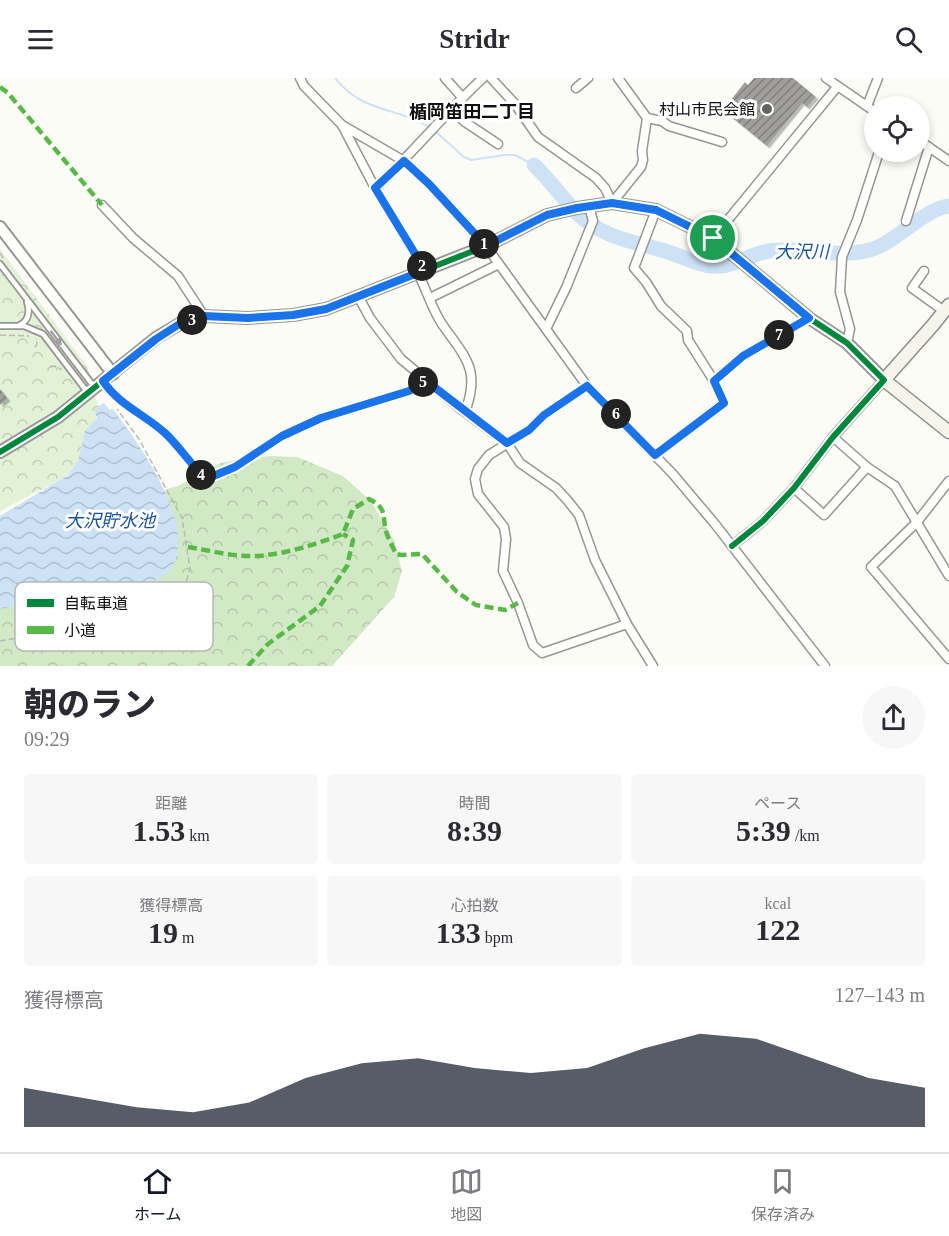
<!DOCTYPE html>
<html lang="ja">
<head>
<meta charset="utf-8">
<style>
	:root { --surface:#fff; --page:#f7f7f7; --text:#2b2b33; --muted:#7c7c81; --line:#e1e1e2; --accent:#111827 }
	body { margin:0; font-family:"Times New Roman","Noto Sans JP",serif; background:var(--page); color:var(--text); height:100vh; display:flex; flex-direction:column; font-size:22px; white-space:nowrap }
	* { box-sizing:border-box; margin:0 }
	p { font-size:20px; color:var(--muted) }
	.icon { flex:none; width:33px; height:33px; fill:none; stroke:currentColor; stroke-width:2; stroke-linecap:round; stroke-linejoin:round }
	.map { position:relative; height:588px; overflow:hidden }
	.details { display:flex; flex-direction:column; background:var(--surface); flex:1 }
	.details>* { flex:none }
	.controls { position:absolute; left:864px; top:18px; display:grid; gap:12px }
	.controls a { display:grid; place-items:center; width:66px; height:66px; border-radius:50%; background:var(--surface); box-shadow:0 3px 9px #0003; font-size:30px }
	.pin { position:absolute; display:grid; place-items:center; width:51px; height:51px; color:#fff; margin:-26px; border:3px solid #fff; border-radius:50%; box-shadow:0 2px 6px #0007 }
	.km { position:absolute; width:30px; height:30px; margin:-15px; border-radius:50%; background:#222; color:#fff; font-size:16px; line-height:30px; text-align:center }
	.round { display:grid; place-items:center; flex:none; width:63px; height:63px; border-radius:32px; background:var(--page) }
	.headline { display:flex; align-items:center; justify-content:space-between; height:102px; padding:0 24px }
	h1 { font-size:33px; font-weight:800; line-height:45px }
	.metrics { display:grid; grid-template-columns:repeat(3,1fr); gap:9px; height:102px; padding:6px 24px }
	.metrics div { display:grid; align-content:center; border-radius:6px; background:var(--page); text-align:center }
	.metrics b { font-size:30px; font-weight:800 }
	.metrics small { font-size:16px; font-weight:400 }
	.metrics p { font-size:16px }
	.chart { height:168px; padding:12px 24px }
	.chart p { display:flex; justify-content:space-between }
	.chart svg { width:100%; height:108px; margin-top:6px; fill:var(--accent); opacity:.7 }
	header { display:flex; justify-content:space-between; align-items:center; height:78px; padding:0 24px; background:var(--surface); font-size:27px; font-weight:800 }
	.tabs { display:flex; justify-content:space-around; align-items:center; height:84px; border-top:2px solid var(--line); background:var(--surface); font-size:16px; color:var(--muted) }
	.tabs a { display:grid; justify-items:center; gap:3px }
	.tabs .current { color:var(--accent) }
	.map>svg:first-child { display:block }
	.forest { fill:url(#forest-crowns) }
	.park { fill:url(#park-crowns) }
	.water { fill:url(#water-waves) }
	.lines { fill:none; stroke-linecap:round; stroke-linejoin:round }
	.stream { stroke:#cee2f6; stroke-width:2 }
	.river { stroke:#cee2f6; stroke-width:15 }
	.building { fill:url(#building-hatch); filter:url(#shadow) }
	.service-casing { stroke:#969694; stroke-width:8 }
	.minor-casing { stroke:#969694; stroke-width:11 }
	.tertiary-casing { stroke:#969694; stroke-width:14 }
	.secondary-casing { stroke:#8d8d8b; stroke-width:15 }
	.path { stroke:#b9b9b8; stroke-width:1.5; stroke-dasharray:6 3; stroke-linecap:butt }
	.service { stroke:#fffffe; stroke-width:4.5 }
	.minor { stroke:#fffffe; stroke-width:8 }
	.tertiary { stroke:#fffffe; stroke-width:10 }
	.secondary { stroke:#f5f5ec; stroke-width:12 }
	.quiet { stroke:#58b947; stroke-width:4.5; stroke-dasharray:9 4.5; stroke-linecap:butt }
	.cycleway-casing { stroke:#fff; stroke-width:10 }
	.cycleway { stroke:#00873e; stroke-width:6 }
	.oneway { fill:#9f9f9f }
	.route-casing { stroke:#fff; stroke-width:12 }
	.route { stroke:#1a73e8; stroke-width:8 }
	.poi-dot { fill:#636361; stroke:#fff; stroke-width:2 }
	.labels { text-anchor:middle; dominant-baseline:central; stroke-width:6; stroke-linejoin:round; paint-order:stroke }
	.poi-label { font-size:16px; fill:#101010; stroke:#fff; text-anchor:end }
	.neighbourhood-label { font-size:18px; font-weight:bold; fill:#101010; stroke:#fff }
	.water-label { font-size:18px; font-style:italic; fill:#1b54a0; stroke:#fff }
	.key { fill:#fff; stroke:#b7b7b7; stroke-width:1.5 }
	.key-label { font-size:16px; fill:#101010 }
</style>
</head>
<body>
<header><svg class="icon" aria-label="menu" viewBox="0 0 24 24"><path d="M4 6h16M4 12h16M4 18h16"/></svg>Stridr<svg class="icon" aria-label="search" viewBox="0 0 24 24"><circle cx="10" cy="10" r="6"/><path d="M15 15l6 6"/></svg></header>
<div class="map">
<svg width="949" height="588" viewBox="0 0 949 588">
	<defs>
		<pattern id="forest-crowns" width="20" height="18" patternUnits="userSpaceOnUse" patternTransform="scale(1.5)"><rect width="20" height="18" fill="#d2e9c6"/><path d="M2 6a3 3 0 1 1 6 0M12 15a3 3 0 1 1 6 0" fill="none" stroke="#b3c7a9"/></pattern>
		<pattern id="park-crowns" width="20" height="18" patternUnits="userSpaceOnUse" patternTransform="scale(1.5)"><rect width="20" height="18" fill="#e3f2d7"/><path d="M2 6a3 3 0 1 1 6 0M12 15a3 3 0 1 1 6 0" fill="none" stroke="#c2ceb8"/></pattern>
		<pattern id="water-waves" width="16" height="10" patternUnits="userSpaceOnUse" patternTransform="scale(1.5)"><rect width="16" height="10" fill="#cee2f6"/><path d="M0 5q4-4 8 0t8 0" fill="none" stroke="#b0c1d2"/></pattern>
		<pattern id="building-hatch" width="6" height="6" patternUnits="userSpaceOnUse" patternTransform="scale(1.5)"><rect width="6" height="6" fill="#a09f9c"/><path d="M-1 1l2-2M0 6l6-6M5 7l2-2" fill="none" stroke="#81807e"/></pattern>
		<filter id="shadow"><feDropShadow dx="2.5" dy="2.5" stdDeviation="0" flood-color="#0004"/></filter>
	</defs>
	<rect width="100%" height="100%" fill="#fcfcf7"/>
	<!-- forest -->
	<path class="forest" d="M270 378 297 379 343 398 371 423 394 462 402 493 394 519 332 588H0V523L145 436 167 411 178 408 220 385 247 380Z"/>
	<!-- park -->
	<path class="park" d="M0 171 87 288 99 331 81 386 62 401 0 433Z"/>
	<!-- water -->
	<path class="water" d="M104 325 110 332 112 330C138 364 196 444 173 487 171 490 171 493 168 495 162 501 139 508 130 512L113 505 94 520 42 522 0 531V438L68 397 78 383 85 353 97 340 94 331Z"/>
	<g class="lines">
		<!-- stream -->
		<g class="stream">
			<path d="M335 0C363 36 396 28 429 49"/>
			<path d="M434 52 464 79 471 82 505 77H515L534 87"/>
		</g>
		<!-- river -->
		<path class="river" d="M534 87C550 102 562 120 577 135 602 160 636 164 668 174 684 179 703 190 721 188 737 187 753 175 769 173 802 168 846 183 878 169 902 158 924 132 949 128"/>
	</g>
	<!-- building -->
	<g class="building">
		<path d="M754 0H793L816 19 807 29 802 25 767 68 723 32 745 4 748 7Z"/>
		<path d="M0 311 8 321 0 327Z"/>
	</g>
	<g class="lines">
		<defs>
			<g id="service">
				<path d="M0 186 95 310"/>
				<path d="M20 247C29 242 30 233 27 224"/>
				<path d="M0 248H24L43 256 88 315"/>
			</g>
			<g id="minor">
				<path d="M300 0 304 8 342 47 375 110 425 192"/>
				<path d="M445 0 462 19"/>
				<path d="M491 0 515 26 538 59 596 100 605 110 612 125 641 89 643 82 642 73 647 40 618 0"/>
				<path d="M826 0 874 33"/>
				<path d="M576 10 588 0"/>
				<path d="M867 28 878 0"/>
				<path d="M451 31 465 44 498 66"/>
				<path d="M647 40 662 43 669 48 722 64"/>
				<path d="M342 47 404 83 429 106 486 168 587 308 672 395 715 446 825 588"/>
				<path d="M920 63 949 83"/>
				<path d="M375 110C413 75 445 35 483 0"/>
				<path d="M102 127 133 160 178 198 204 238"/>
				<path d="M906 143 929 69"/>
				<path d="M713 160 837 9"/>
				<path d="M924 193 912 210 944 233"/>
				<path d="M418 195C426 211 432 231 442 246 465 279 481 291 465 334"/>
				<path d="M358 218 370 240 401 281 461 331 507 365 520 385 556 410 568 423 579 437 595 482 627 546 653 588"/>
				<path d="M430 220 499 186"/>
				<path d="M547 249 566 210 593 143 589 128"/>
				<path d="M847 265 850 251 840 214 842 179 857 142 879 74"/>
				<path d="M103 303C119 327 144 336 165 355 180 369 191 387 206 401L235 389 282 358 321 340 409 313 425 302"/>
				<path d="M714 303 743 278 809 240"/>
				<path d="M587 308 544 337 529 352 489 377 478 391 475 401 478 416 504 449 506 461 503 493 518 525 533 567 542 575 627 546"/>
				<path d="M833 359 867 389 895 408 949 498"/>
				<path d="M655 377 724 325 714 303 688 262 687 253 661 228 646 204 634 190 656 132"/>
				<path d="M949 403 917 444 871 489 949 581"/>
				<path d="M794 410 824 437 867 389"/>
				<path d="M732 468 763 443 794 410 833 359 884 302"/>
			</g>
			<g id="tertiary">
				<path d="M0 149 113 296"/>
				<path d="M0 374 58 339 156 260 181 245 204 238 247 240 293 237 326 231 486 168 547 137 577 130 612 125 656 132 713 160 809 240 847 265 884 302"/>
			</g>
			<path id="secondary" d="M949 227 933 247 884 302 949 354"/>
		</defs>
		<!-- service casing -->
		<use href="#service" class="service-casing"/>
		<!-- minor casing -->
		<use href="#minor" class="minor-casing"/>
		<!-- tertiary casing -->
		<use href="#tertiary" class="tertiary-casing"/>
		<!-- secondary casing -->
		<use href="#secondary" class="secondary-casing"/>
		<!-- path -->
		<g class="path">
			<path d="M0 175 4 181"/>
			<path d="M0 257 29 258"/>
			<path d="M35 269 37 266 36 260"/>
			<path d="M50 289 56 288 62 292"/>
			<path d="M0 563 67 552 115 540 140 544 162 533 184 512 190 490 182 440 139 361 117 331"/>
		</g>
		<!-- service -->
		<use href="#service" class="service"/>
		<!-- minor -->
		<use href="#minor" class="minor"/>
		<!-- tertiary -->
		<use href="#tertiary" class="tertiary"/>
		<!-- secondary -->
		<use href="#secondary" class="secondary"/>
		<!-- quiet -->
		<g class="quiet">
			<path d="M0 9 8 15 102 127"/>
			<path d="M188 469C213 473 241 481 267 477 292 474 319 465 343 456L353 431 369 421C387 430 382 436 386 453 388 461 393 469 396 476L401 477 422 476 457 514 476 527 505 532 518 525"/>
			<path d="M248 588 268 566 320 528 347 488 353 462 343 456"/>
		</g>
		<defs>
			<path id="cycleway" d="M0 374 58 339 156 260 181 245 204 238 247 240 293 237 326 231 486 168 547 137 577 130 612 125 656 132 713 160 809 240 847 265 884 302 833 359 794 410 763 443 732 468"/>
		</defs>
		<!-- cycleway casing -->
		<use href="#cycleway" class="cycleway-casing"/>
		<!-- cycleway -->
		<use href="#cycleway" class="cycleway"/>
	</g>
	<!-- one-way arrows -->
	<defs><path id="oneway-solid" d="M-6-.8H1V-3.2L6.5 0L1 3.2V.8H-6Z" transform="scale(1.5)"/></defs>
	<use class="oneway" href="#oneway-solid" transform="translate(56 260) rotate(53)"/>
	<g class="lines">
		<defs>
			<path id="route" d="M404 83 429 106 486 168 547 137 577 130 612 125 656 132 713 160 809 240 743 278 714 303 724 325 655 377 587 308 544 337 529 352 507 365 425 302 409 313 321 340 282 358 235 389 206 401C191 387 180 369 165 355 144 336 119 327 103 303L156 261 181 245 204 238 247 240 293 237 326 231 425 192 375 110Z"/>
		</defs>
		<!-- route casing -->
		<use href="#route" class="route-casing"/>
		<!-- route -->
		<use href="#route" class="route"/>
	</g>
	<!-- markers -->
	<circle class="poi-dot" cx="767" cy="31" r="6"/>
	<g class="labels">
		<!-- poi labels -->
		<g class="poi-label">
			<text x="755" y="31">村山市民会館</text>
		</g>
		<!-- neighbourhood labels -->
		<g class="neighbourhood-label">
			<text x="472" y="34">楯岡笛田二丁目</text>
		</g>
		<!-- water labels -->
		<g class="water-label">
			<text x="802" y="174">大沢川</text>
			<text x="110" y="443">大沢貯水池</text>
		</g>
	</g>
	<!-- legend -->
	<rect x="15" y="504" width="198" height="69" rx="9" class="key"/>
	<rect x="27" y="521" width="27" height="8" fill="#00873e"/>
	<rect x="27" y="548" width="27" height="8" fill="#58b947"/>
	<g class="key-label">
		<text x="64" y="531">自転車道</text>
		<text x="64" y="558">小道</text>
	</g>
</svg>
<div class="controls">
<a><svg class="icon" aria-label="locate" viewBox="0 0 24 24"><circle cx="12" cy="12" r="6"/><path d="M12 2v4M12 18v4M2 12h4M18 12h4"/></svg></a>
</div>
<div class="pin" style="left:713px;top:160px;background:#1e9e55"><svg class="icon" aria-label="arrive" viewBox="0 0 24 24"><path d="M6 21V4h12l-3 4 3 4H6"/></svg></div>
<b class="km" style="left:484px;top:166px">1</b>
<b class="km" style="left:422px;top:188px">2</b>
<b class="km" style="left:192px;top:242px">3</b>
<b class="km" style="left:201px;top:397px">4</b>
<b class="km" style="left:423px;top:304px">5</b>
<b class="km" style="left:616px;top:336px">6</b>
<b class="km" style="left:779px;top:257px">7</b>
</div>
<section class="details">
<div class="headline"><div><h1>朝のラン</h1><p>09:29</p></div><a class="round"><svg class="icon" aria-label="share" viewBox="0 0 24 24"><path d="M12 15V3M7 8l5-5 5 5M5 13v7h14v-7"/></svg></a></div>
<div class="metrics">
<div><p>距離</p><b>1.53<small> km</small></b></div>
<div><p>時間</p><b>8:39</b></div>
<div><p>ペース</p><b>5:39<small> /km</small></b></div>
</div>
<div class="metrics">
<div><p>獲得標高</p><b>19<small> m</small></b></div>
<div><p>心拍数</p><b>133<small> bpm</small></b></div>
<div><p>kcal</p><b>122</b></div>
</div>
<div class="chart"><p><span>獲得標高</span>127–143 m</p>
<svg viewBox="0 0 160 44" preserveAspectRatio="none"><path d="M0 44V28L10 32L20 36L30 38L40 34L50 24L60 18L70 16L80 20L90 22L100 20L110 12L120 6L130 8L140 16L150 24L160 28V44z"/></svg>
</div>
</section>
<nav class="tabs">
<a class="current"><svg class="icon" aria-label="home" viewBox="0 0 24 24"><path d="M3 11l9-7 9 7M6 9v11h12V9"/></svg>ホーム</a>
<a><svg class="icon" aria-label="map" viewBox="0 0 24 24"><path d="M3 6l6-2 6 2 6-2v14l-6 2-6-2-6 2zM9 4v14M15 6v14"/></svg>地図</a>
<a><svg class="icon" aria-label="saved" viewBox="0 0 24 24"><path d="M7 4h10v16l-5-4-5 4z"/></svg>保存済み</a>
</nav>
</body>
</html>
